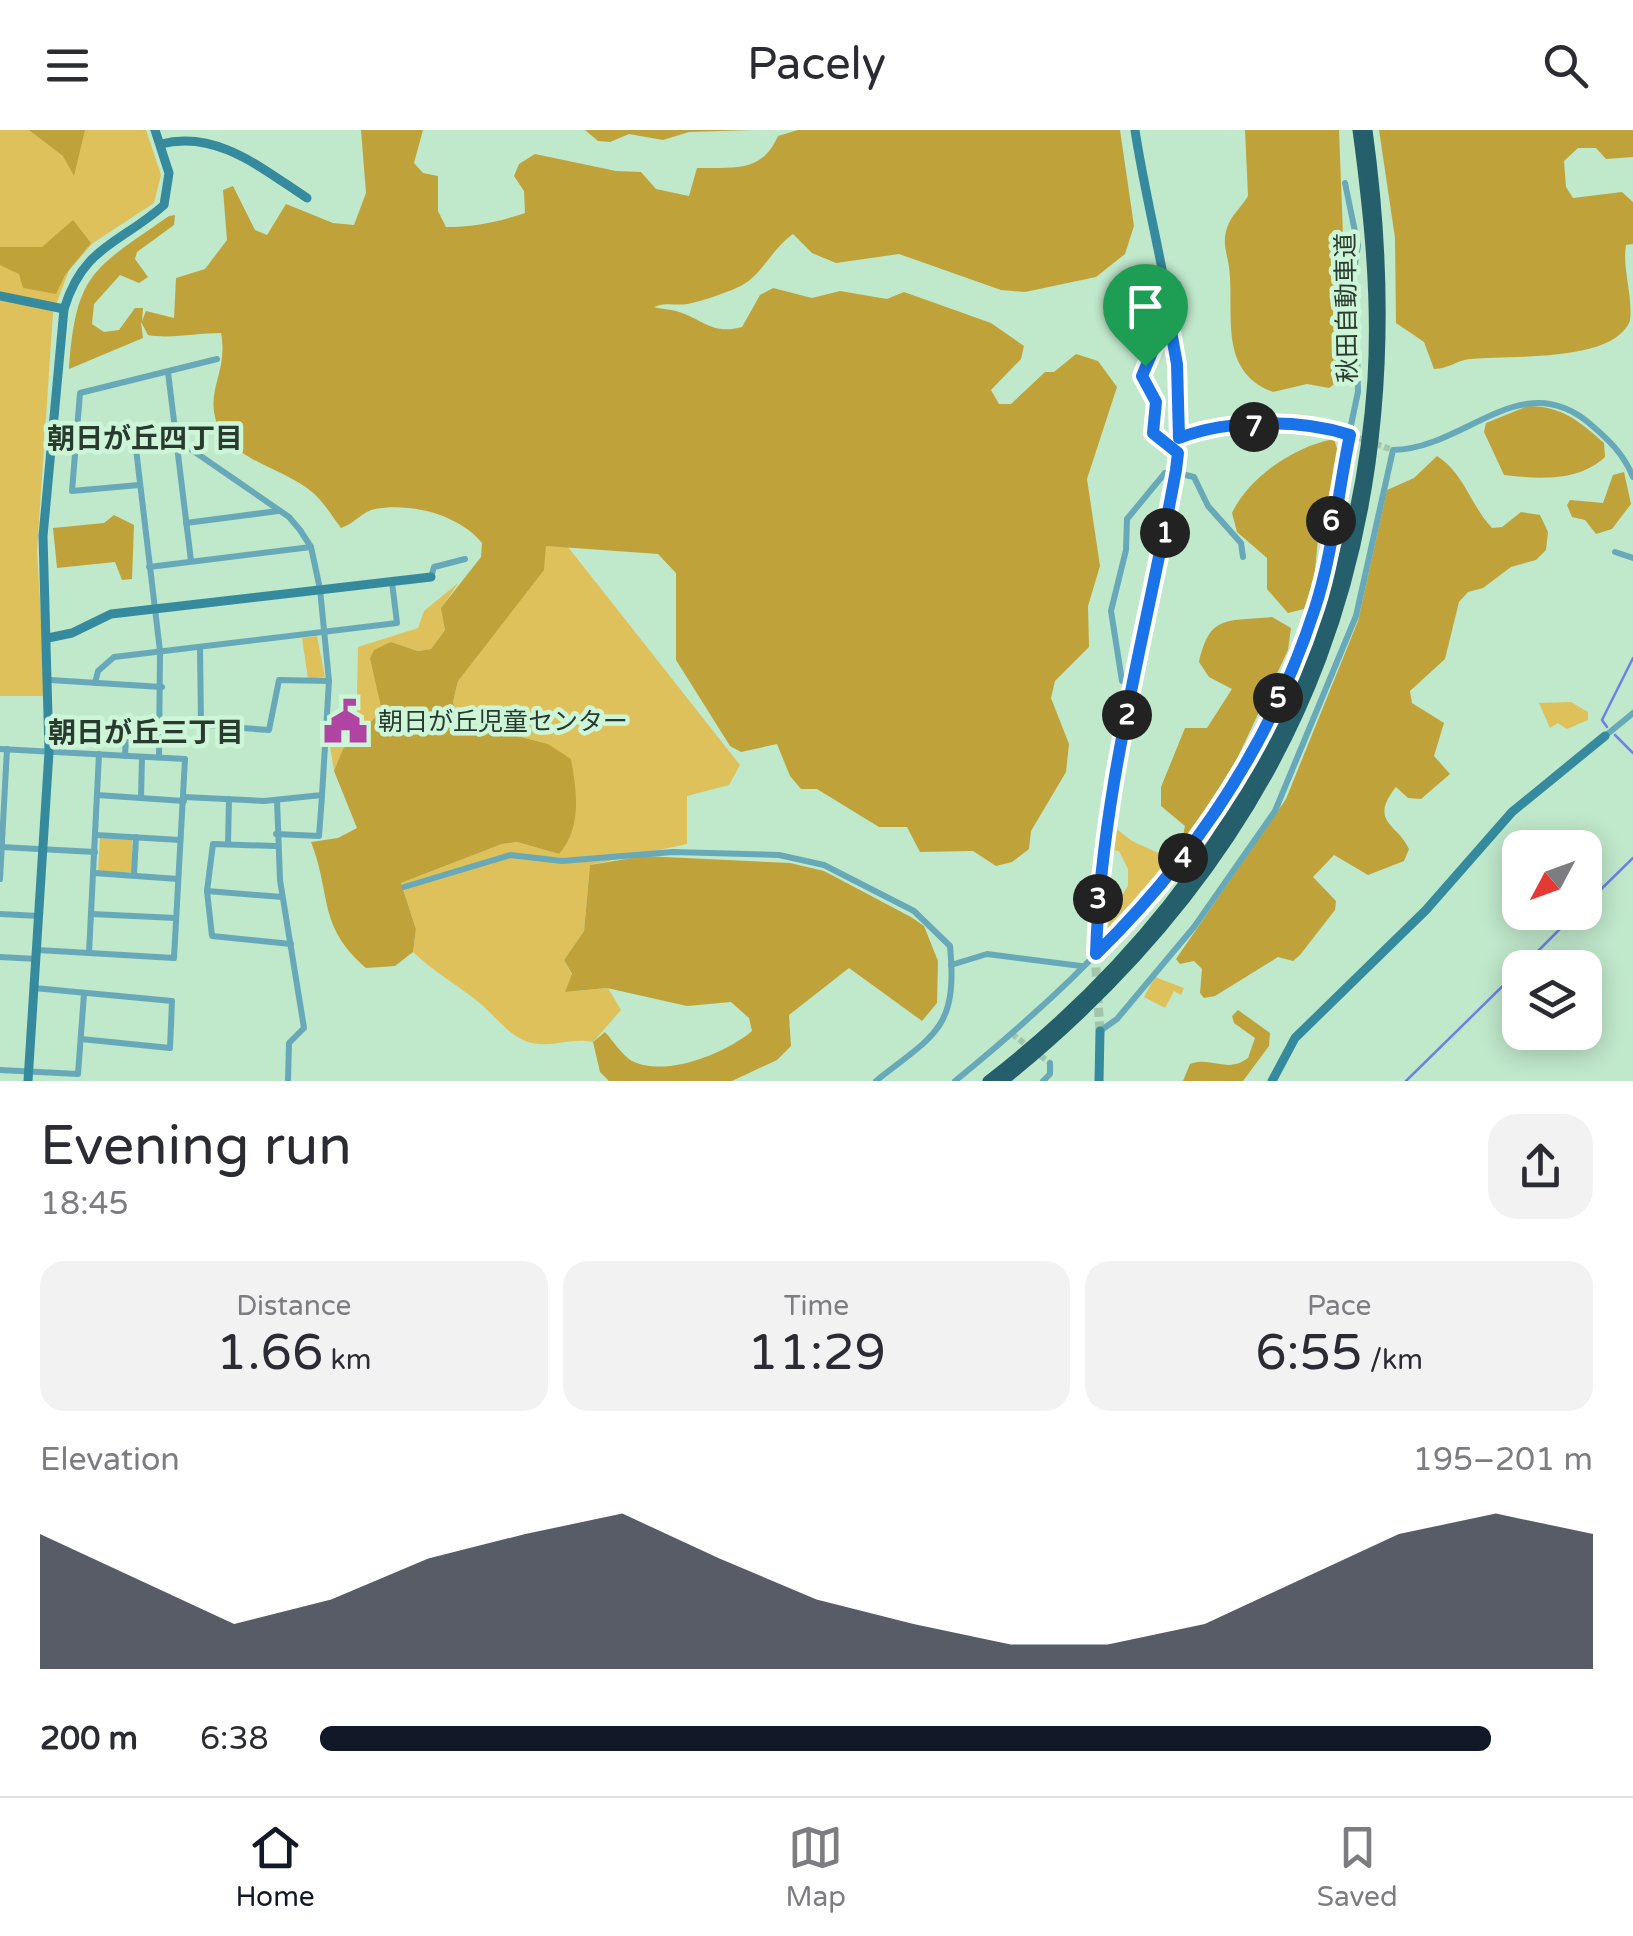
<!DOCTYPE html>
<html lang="en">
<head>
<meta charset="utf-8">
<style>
	:root { --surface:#fff; --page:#f2f2f3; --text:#2b2b33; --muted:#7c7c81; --line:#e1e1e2; --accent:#111827 }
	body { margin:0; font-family:"Varela Round","Noto Sans JP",sans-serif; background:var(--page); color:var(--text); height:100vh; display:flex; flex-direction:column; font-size:38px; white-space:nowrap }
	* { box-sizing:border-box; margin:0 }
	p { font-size:32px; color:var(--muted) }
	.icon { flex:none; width:55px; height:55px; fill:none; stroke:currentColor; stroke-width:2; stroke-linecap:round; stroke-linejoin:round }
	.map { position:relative; height:951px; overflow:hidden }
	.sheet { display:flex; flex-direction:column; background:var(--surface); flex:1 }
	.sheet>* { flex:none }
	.needle { width:65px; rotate:229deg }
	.buttons { position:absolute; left:1502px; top:700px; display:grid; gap:20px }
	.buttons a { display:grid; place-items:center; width:100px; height:100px; border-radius:20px; background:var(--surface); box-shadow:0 5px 25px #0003; font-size:50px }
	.pin { position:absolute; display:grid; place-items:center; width:85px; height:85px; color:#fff; margin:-102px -42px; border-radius:50% 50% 50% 0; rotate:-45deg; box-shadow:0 0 10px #0007 }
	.pin .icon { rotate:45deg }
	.km { position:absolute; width:50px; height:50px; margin:-25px; border-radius:50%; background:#222; color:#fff; font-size:28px; line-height:50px; text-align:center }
	.round { display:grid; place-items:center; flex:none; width:105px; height:105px; border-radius:30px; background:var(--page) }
	.headline { display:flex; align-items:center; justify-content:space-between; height:170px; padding:0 40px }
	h1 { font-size:55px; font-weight:600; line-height:75px }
	.figures { display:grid; grid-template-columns:repeat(3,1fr); gap:15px; height:170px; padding:10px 40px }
	.figures div { display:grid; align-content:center; border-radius:25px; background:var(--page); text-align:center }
	.figures b { font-size:50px; font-weight:600 }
	.figures small { font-size:28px; font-weight:400 }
	.figures p { font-size:28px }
	.chart { height:280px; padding:20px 40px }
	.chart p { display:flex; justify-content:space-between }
	.chart svg { width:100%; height:180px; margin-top:10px; fill:var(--accent); opacity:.7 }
	ul { padding:0 40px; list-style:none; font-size:32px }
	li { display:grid; grid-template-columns:160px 120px 1fr; align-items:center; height:75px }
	li i { height:25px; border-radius:12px; background:var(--accent) }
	header { display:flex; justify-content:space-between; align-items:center; height:130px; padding:0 40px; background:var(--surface); font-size:45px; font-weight:600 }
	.menu { display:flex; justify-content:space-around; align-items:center; height:140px; border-top:2px solid var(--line); background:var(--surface); font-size:28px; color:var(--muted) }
	.menu a { display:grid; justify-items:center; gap:5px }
	.menu .active { color:var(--accent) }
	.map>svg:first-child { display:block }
	.green { fill:#dec15b }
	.forest { fill:#bfa33a }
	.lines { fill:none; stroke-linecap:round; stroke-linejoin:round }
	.stream { stroke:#6e80e8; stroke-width:2.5 }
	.street-tunnel { stroke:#a2c5ac; stroke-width:6; stroke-dasharray:6 3; stroke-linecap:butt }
	.secondary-tunnel { stroke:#a2c5ac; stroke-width:9; stroke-dasharray:9 4.5; stroke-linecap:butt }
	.street { stroke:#67a9b8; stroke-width:6 }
	.secondary { stroke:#358b9d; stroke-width:9 }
	.highway { stroke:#245f6b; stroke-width:11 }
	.route-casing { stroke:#fff; stroke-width:20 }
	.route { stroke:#1a73e8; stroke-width:12 }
	.labels { text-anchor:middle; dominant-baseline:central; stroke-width:9; stroke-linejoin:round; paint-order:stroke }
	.street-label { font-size:25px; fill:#2a3a2f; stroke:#cdf6d8 }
	.poi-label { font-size:25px; fill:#2a3a2f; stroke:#cdf6d8; text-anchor:start }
	.neighbourhood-label { font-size:28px; font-weight:bold; fill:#2a3a2f; stroke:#cdf6d8 }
</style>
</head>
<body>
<header><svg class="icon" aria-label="menu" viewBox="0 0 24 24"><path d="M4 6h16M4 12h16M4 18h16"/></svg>Pacely<svg class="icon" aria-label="search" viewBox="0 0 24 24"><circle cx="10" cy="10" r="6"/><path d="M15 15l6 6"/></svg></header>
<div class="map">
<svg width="1633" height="951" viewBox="0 0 1633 951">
	<rect width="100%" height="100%" fill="#c0e8cb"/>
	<!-- green -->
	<g class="green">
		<path d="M0 0H146L161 45 154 73 93 113 69 140 53 183 37 421 46 566H0Z"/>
		<path d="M546 416 568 417 740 635 729 655 687 666V714L590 735 584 801 564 830 572 845 566 862 608 858 621 880 593 912C571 908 557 916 539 914 511 912 496 885 476 870 454 853 433 841 413 822L416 799 401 753 502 714 517 712 559 724 548 614 461 591 453 572 458 551Z"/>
		<path d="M458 453 442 478 445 500 431 519 418 521 391 512 370 530 383 581C364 601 344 615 334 641L329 609H356L358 517 418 498 424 481Z"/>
		<path d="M317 506 325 547 308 549 302 508Z"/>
		<path d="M1571 572 1588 582V590L1567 599 1558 593 1550 598 1539 573Z"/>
		<path d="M1114 697 1132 711 1174 730 1141 774 1106 804 1112 780 1128 756V739L1119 721 1111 720Z"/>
		<path d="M100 708 132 710V742H98Z"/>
		<path d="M1155 847 1184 858 1181 865 1174 861 1165 878 1144 867Z"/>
	</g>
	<!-- forest -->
	<g class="forest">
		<path d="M29 0H85L74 46 63 26Z"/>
		<path d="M361 0H423L414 33 423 43 438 46V81L446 97C474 97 498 92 525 83L524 61 514 46 519 34 535 24 616 41 641 42 656 59 689 66 697 38C734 37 761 44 778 6L798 0H1120L1134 96 1125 124 1096 147 1025 162 1001 160 899 124 836 133 812 123 793 104C771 120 762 144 744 154 735 160 702 171 692 173 678 177 668 171 654 177 661 179 671 179 679 182 704 190 712 205 742 197L760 165 773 158 812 168 840 161 887 169 904 162 991 193 1024 216 1021 229 991 260 999 274H1011L1045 242H1054L1076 224 1098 231 1117 257 1087 349 1100 436 1088 476 1089 517 1055 551 1051 568 1069 614 1066 642 1031 701 1029 719 1012 732 996 736 973 721 920 722 907 697H879L817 659H801L790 646 777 614 741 622 730 616 676 530V443L658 424 546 416 544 440 458 551 453 572 461 591 548 614 571 629C577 662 582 698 559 724L517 712 502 714 401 753 416 799 413 822 395 836 366 838C317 795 332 766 311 712L338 708 357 698 334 641 343 619 382 581 370 529 374 520 391 512 418 521 431 519 445 500 441 478 481 427 482 413C460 385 410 372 375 379 363 381 354 394 341 398 332 386 323 371 312 362 283 337 224 329 215 287 208 256 228 240 221 203 197 203 170 209 148 205L141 192 143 208 69 239C76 141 94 139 169 86L175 85 174 95 137 122 135 129 148 147 139 153 120 145 94 174 92 194 104 202 119 200 135 178H143L142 191 146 181 174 188 176 148 205 139 227 110 223 60 233 56 255 100 267 105 286 74 333 93 354 95 366 63Z"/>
		<path d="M585 0H753L689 2 663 10 629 4 610 12 598 11Z"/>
		<path d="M1245 0H1339L1347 210 1337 252 1329 258 1307 254 1273 262C1217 241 1235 183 1229 137 1227 123 1222 113 1227 98 1231 85 1241 78 1248 66Z"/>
		<path d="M1379 0H1633V27L1606 29 1596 18H1578L1564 31 1566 57 1573 68 1622 62 1633 72V114L1626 115C1622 139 1633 164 1630 191 1613 233 1509 225 1470 229 1457 230 1449 239 1434 239L1424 212 1396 193 1395 108Z"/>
		<path d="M73 90 91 113 65 145 56 164 23 158 19 144 0 135V117H42Z"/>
		<path d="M1528 276C1562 276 1579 291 1604 313L1605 327C1578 352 1539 349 1504 345L1484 302 1486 293Z"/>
		<path d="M1334 309 1339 325 1318 408 1313 463 1304 479 1288 483 1267 459V428L1237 402 1232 383C1249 347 1295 316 1334 309Z"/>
		<path d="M1437 326C1464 343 1471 376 1492 398L1502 397 1521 382 1540 385 1548 402 1546 420 1536 430 1511 437 1483 458 1468 462 1459 472 1445 529 1410 561 1412 573 1444 593 1434 626 1450 644 1421 669 1408 668 1396 657C1368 692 1398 694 1409 719L1404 731 1368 745 1334 725 1313 747 1336 771 1335 780 1300 825 1293 831 1278 827 1215 866 1204 868 1200 863 1202 839 1194 831 1180 834 1176 829 1286 669 1358 491 1387 360 1414 348Z"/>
		<path d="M1624 342 1631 374 1612 399 1596 404 1585 390 1572 387 1567 375 1570 370 1603 373 1613 345Z"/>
		<path d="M114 385 134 395 132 449 122 450 115 432 57 438 53 398 104 393Z"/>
		<path d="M1272 487 1291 498 1288 520 1222 661 1186 711 1182 710 1185 696 1161 676V657L1185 598H1207L1232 559 1209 547 1199 532C1210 483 1228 492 1272 487Z"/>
		<path d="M644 726 790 733 824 741 911 787 924 796 938 831 937 873 922 891 849 838 789 885 791 916 777 930 732 951H609L600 942 593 912 605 902C613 911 622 925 632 931 666 948 726 923 752 901L749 888 731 872 687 876 607 858 565 862 572 844 564 830 584 801 590 735Z"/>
		<path d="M1238 880 1270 903 1269 916 1243 951H1183L1190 934C1211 926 1227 944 1248 928L1255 908 1234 893 1232 886Z"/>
	</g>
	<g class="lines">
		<!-- stream -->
		<g class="stream">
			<path d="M1607 597 1602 590 1633 528"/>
			<path d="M1615 605 1633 623"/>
			<path d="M1585 775 1633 728"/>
			<path d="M1521 838 1577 782"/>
			<path d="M1406 951 1520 839"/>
		</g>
		<!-- street-tunnel -->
		<g class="street-tunnel">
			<path d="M1350 305 1393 320"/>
			<path d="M1012 904 1050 933"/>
		</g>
		<!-- secondary-tunnel -->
		<path class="secondary-tunnel" d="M1095 824 1100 901"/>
		<!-- street -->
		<g class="street">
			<path d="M1170 196 1159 204 1141 246 1157 272 1155 308 1178 323"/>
			<path d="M168 242 191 431"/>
			<path d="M134 302 160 521 159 627"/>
			<path d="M1179 308C1229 289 1299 289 1350 305"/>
			<path d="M52 312 143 302 176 309 289 387 300 400 311 417 320 459 329 551 322 665 264 671 184 667"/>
			<path d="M1177 343 1194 347 1208 376 1241 413 1243 427"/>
			<path d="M139 355 72 361 80 263 217 229"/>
			<path d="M186 393 278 381"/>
			<path d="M1615 422 1633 428"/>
			<path d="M149 437 311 417"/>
			<path d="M431 447 434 437 465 429"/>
			<path d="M50 550 162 557"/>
			<path d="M95 553 98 541 114 527 397 493 392 452"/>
			<path d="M1132 556 1122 551 1111 481 1126 420 1127 389 1165 343 1176 341"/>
			<path d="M161 592 201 595 200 517"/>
			<path d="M201 595 269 600 279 550 329 551"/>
			<path d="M122 605 126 606 125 626"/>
			<path d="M1605 606 1633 583"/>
			<path d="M0 619 185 629 174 828 38 820"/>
			<path d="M97 665 184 671"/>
			<path d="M141 668 142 627"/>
			<path d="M277 670 280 750 304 898 289 913 288 951"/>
			<path d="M276 704 319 706 322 666"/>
			<path d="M96 705 180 710"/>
			<path d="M228 714 229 669"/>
			<path d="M275 716 213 714 207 761 212 806 291 814"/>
			<path d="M1 717 95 722"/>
			<path d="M94 743 178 749"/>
			<path d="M134 745 136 707"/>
			<path d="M0 749 7 619"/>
			<path d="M404 757 510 725 562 731 673 722 779 725 824 735 914 781 950 816C958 899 935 904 876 951"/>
			<path d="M207 761 282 767"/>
			<path d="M0 784 39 786"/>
			<path d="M91 784 176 788"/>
			<path d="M89 823 99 624"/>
			<path d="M0 827 37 829"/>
			<path d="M951 835 987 824 1081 836"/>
			<path d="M34 858 172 871 170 918 81 909"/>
			<path d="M1100 901 1117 889 1194 797 1275 681 1356 486 1393 320C1465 319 1520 236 1589 293 1609 310 1623 323 1633 347"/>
			<path d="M0 940 78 944 84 864"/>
			<path d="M955 951C1119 817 1244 684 1315 479 1324 450 1326 419 1332 389 1340 347 1349 304 1358 262L1357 226 1347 179 1358 116 1345 53"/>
			<path d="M1043 951 1050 944V933"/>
		</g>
		<!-- secondary -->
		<g class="secondary">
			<path d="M161 14C217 0 261 38 307 68"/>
			<path d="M0 166 64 179"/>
			<path d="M48 508 72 503 111 484 431 447"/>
			<path d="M1095 824C1099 733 1114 643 1133 554 1150 473 1175 391 1179 308 1185 206 1150 100 1135 0"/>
			<path d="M28 951 49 622 43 406 64 179C83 116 120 114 164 75L169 43 155 0"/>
			<path d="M1099 951 1100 901"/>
			<path d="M1272 951 1295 908 1426 780 1512 682 1605 606"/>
		</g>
		<!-- highway -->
		<g class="highway">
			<path d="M988 951C1211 779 1354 532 1373 249 1378 166 1369 82 1358 0"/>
			<path d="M1003 951C1312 702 1421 389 1367 0"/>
		</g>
	</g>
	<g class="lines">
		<defs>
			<path id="route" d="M1170 196 1177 234 1179 308C1229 289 1300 289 1350 305 1338 361 1333 423 1315 478 1272 611 1195 727 1096 824 1101 660 1147 501 1176 340L1178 323 1153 303 1156 272 1142 246 1158 208Z"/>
		</defs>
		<!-- route casing -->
		<use href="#route" class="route-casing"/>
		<!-- route -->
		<use href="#route" class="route"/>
	</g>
	<!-- icons -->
	<defs>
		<symbol id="civic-bare" viewBox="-9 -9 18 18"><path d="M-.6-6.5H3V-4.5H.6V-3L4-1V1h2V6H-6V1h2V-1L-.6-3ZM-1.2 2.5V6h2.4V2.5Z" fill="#b143a2" stroke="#cdf6d8" stroke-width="2.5" paint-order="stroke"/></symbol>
	</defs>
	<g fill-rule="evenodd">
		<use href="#civic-bare" x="314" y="560" width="63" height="63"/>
	</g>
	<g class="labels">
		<!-- street labels -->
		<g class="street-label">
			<text transform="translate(1347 178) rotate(-91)">秋田自動車道</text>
		</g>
		<!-- poi labels -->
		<g class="poi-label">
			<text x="378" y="592">朝日が丘児童センター</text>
		</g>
		<!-- neighbourhood labels -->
		<g class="neighbourhood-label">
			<text x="145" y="309">朝日が丘四丁目</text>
			<text x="146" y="603">朝日が丘三丁目</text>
		</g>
	</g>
</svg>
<div class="buttons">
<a><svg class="needle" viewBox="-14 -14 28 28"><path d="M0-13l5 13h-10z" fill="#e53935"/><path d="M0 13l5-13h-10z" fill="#7c7c81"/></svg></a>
<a><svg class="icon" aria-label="layers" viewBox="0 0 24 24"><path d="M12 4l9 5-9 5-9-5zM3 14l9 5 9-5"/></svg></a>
</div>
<div class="pin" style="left:1145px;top:236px;background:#1e9e55"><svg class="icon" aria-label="arrive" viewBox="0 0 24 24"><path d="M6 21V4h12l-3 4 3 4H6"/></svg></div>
<b class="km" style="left:1165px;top:403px">1</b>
<b class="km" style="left:1127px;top:585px">2</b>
<b class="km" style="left:1098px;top:769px">3</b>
<b class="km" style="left:1183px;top:728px">4</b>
<b class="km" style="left:1278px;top:568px">5</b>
<b class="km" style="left:1331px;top:391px">6</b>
<b class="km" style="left:1254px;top:297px">7</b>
</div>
<section class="sheet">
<div class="headline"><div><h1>Evening run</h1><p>18:45</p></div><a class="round"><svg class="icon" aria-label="share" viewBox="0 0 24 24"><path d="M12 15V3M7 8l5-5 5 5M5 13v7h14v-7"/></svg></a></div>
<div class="figures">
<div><p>Distance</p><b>1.66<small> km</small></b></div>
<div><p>Time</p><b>11:29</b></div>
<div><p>Pace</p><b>6:55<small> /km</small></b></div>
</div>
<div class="chart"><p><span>Elevation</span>195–201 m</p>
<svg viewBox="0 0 160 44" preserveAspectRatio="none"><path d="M0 44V11L10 22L20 33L30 27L40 17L50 11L60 6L70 17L80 27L90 33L100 38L110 38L120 33L130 22L140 11L150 6L160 11V44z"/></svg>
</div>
<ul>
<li><b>200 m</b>6:38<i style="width:92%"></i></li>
</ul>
</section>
<nav class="menu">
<a class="active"><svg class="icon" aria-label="home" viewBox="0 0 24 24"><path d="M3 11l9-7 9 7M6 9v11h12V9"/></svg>Home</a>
<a><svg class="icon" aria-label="map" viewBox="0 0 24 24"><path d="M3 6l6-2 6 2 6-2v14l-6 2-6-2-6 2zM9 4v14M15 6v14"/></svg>Map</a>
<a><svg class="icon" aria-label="saved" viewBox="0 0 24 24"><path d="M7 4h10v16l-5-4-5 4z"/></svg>Saved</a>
</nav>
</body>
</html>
